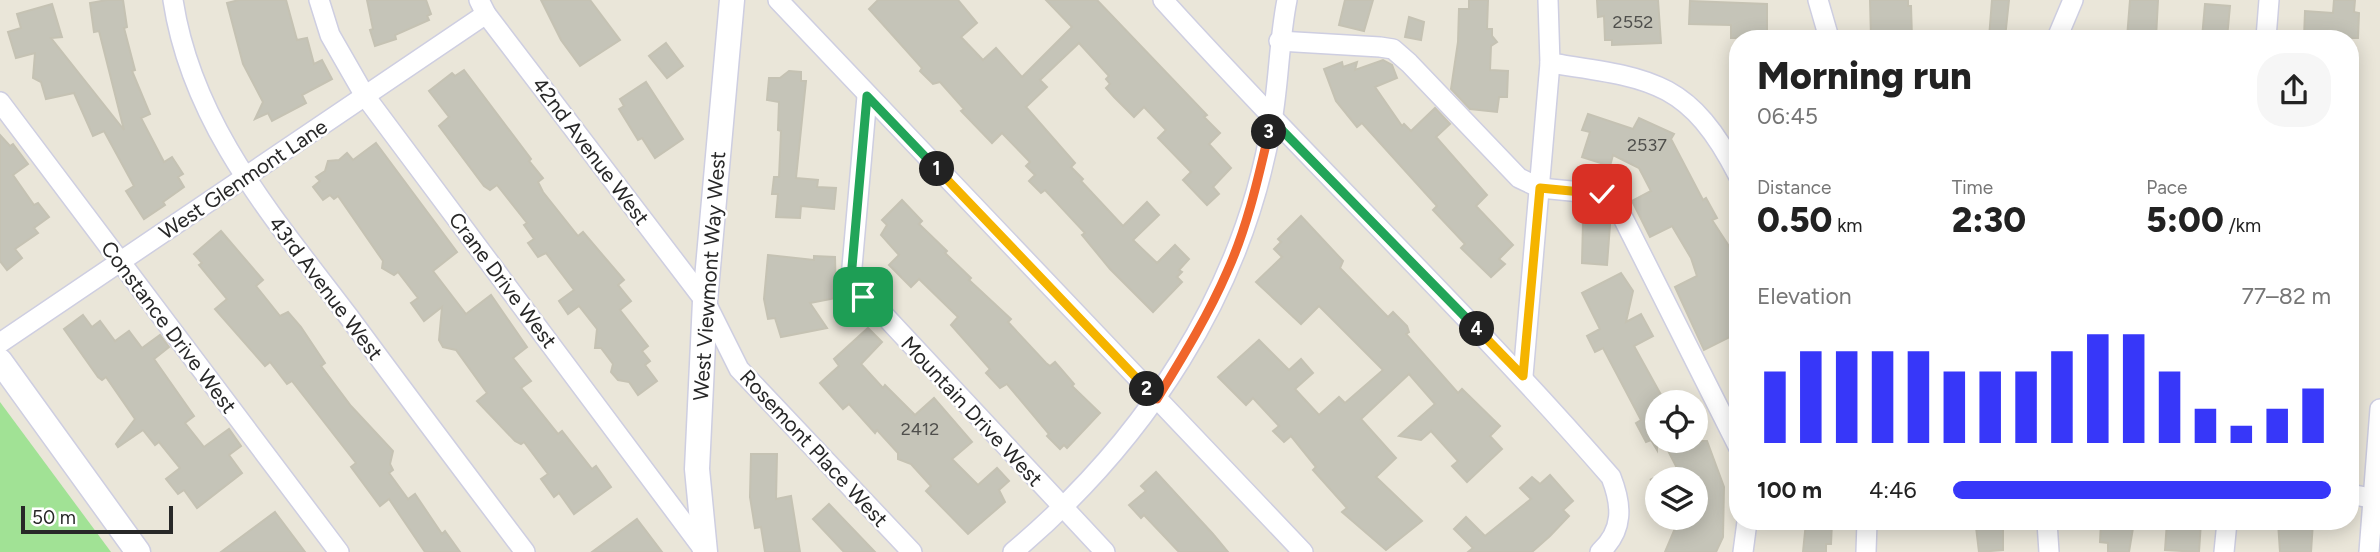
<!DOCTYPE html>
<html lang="en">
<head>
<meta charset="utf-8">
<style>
	:root { --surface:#fff; --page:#f6f6f6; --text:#222; --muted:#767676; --accent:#3737f9 }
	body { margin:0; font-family:Figtree,sans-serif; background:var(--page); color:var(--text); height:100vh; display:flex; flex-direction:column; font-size:26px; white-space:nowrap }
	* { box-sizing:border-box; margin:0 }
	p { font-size:23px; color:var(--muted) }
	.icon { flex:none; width:38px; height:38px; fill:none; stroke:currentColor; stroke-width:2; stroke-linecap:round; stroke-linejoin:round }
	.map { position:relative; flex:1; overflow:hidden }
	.panel { position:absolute; left:1729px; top:30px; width:630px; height:500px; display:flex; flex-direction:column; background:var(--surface); border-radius:28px; box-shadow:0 4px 18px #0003 }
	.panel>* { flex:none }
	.tools { position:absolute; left:1645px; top:390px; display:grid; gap:14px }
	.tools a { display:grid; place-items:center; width:63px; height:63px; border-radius:50%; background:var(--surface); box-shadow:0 4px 18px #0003; font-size:35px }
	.scale { position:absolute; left:21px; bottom:18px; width:152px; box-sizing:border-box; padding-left:7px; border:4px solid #282828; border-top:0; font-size:19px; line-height:24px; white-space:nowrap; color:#282828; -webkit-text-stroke:5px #fff; paint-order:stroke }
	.pin { position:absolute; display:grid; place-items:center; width:60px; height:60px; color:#fff; margin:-30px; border-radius:14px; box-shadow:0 4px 10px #0006 }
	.km { position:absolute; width:35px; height:35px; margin:-18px; border-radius:50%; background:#222; color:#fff; font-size:19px; line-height:35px; text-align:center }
	.round { display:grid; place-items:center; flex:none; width:74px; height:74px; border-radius:28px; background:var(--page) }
	.head { display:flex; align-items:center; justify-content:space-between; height:119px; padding:0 28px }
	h1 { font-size:38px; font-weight:800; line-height:52px }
	.metrics { display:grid; grid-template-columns:repeat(3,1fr); gap:10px; height:119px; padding:7px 28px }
	.metrics div { display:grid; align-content:center }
	.metrics b { font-size:35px; font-weight:800 }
	.metrics small { font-size:19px; font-weight:400 }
	.metrics p { font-size:19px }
	.chart { height:196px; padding:14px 28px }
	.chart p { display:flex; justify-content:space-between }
	.chart svg { width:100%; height:126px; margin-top:7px; stroke:var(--accent); stroke-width:6 }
	ul { padding:0 28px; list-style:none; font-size:23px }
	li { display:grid; grid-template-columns:112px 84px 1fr; align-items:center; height:52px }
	li i { height:18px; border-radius:9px; background:var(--accent) }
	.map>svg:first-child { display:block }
	.green { fill:#a1e295 }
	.building { fill:#c5c4b8; stroke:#c5c2b3; stroke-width:2 }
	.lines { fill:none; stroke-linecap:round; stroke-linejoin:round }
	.minor-casing { stroke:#cecee1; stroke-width:22 }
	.tertiary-casing { stroke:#cecee1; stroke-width:27 }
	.minor { stroke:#fff; stroke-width:19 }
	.tertiary { stroke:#fff; stroke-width:24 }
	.split-1-casing { stroke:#fff; stroke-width:14 }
	.split-2-casing { stroke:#fff; stroke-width:14 }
	.split-3-casing { stroke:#fff; stroke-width:14 }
	.split-4-casing { stroke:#fff; stroke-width:14 }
	.split-5-casing { stroke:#fff; stroke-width:14 }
	.split-1 { stroke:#22a559; stroke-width:9 }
	.split-2 { stroke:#f5b400; stroke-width:9 }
	.split-3 { stroke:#f0652b; stroke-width:9 }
	.split-4 { stroke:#22a559; stroke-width:9 }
	.split-5 { stroke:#f5b400; stroke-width:9 }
	.labels { text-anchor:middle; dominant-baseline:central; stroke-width:5; stroke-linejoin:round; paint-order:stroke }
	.number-label { font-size:18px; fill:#4f4f4c }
	.street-label { font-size:21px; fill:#282828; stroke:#fff }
</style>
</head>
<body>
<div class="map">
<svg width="2380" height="552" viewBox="0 0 2380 552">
	<rect width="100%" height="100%" fill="#eae6d9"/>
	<!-- green -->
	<path class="green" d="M0 402 111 552H0Z"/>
	<!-- building -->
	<g class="building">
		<path d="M107 0H123L127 27 124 28 135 70 132 71 150 114 141 118 164 162 172 157 183 174 178 177 184 187 163 202 165 205 144 219 126 191 134 186 104 131 93 136 74 93 46 99 41 82 33 78 35 53 16 58 8 32 21 28 17 14 52 4 62 37 51 38 124 130 99 31 94 32 90 3Z"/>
		<path d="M239 0H286L297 40 307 38 314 64 322 60 332 79 302 95 306 103 272 121 268 113 255 119 263 102 243 64 227 3Z"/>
		<path d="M367 0H426L431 14 427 16 429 20 395 35 396 39 375 46 370 30 373 29Z"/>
		<path d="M541 0H590L620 40 580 66 561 40Z"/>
		<path d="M878 0H958L977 23 961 37 983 60 996 48 1022 77 1072 27 1046 0H1097L1207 115 1204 117 1220 133 1209 144 1231 168 1213 187 1219 194 1207 205 1183 180 1191 172 1158 138 1166 130 1144 107 1134 117 1114 97 1106 88 1110 84 1106 79 1109 76 1079 43 1040 80 1047 87 1026 107 1075 163 1071 167 1083 179 1081 181 1123 226 1147 202 1159 215 1133 240 1157 263 1175 245 1189 259 1179 270 1182 272 1177 277 1182 282 1153 312 1110 269 1082 235 1085 233 1045 190 1041 193 1029 181 1035 175 1026 166 1030 162 1002 133 992 143 961 111 964 109 940 82 933 84 920 71 922 68 869 9Z"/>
		<path d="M1345 0H1373L1364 31 1339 25Z"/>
		<path d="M1469 0H1488L1487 29H1492V36L1497 42 1491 46 1490 70 1508 71 1507 97H1499L1497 112 1470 109 1451 89 1458 42 1459 9H1469Z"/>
		<path d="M1597 0H1658L1661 43 1612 45V40H1605L1604 16 1598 17Z"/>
		<path d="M1870 0H1908V6H1911L1912 38 1871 37Z"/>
		<path d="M1992 0H2009L2005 38H1989Z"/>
		<path d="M2130 0H2158L2156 38H2127Z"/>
		<path d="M2334 0H2355L2354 12 2359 13 2358 38H2304L2305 11 2333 13Z"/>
		<path d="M1690 1 1767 4V38H1731V25L1689 24Z"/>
		<path d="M2205 4 2230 6 2227 38H2202Z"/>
		<path d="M1409 17 1424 22 1421 40 1405 37Z"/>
		<path d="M666 43 683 66 667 78 649 56Z"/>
		<path d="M1383 60 1392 65 1397 78 1375 87 1402 126 1404 124 1411 131 1435 108 1450 124 1436 137 1487 195 1476 206 1513 245 1499 259 1505 264 1491 277 1461 248 1465 244 1433 210 1437 206 1362 123 1357 127 1336 101 1324 69 1342 62 1343 67 1357 62 1355 70Z"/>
		<path d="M464 70 531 159 529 161 543 178 538 182 543 192 578 236 583 232 624 280 618 285 631 301 620 310 648 346 642 351 650 361 645 365 657 381 638 395 629 382 618 380 611 372 613 364 601 348H595L597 329 579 306 568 314 559 301 574 290 546 253 538 257 528 243 534 239 524 225 527 223 497 185 490 190 484 186 439 126 449 117 429 91 452 73 455 76Z"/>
		<path d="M789 71 801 72V81H806L796 178 818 180 817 187 836 188 834 209 801 206 800 218 776 217 778 194H772L774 177H779L781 131 778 130 779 102 767 100 769 78H780Z"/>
		<path d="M646 82 683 139 655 158 642 138 638 140 619 109 624 106 620 99Z"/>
		<path d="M1588 114 1633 129 1639 118 1674 134 1671 139 1703 200 1706 198 1717 218 1712 220 1738 260V333L1704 350 1675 287 1697 276 1691 258 1672 226 1650 237 1632 201 1651 191 1639 168 1613 155 1610 166 1582 157 1590 132 1582 130Z"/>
		<path d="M0 135 10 146 13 144 28 164 13 175 34 205 38 203 49 217 34 228 38 233 15 249 22 258 7 270 0 261Z"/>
		<path d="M376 143 457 252 433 271 466 314 491 295 527 347 513 358 531 381 521 388 558 434 562 431 592 469 596 466 611 487 574 514 559 493 554 497 541 479 548 474 524 442 521 444 515 441 477 401 487 393 456 350 443 347 439 340 442 307 424 321 411 303 418 298 398 272 394 275 382 268 383 261 338 196 334 199 330 195 323 200 313 187 320 181 316 177 325 171 328 161 339 160 347 153 353 160Z"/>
		<path d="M902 200 922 221 919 224 947 251 945 253 971 278 969 280 1011 319 1008 322 1046 363 1050 366 1055 362 1074 384 1072 386 1100 413 1067 448 1064 445 1060 449 1047 436 1049 434 1007 384 1000 388 986 373 990 369 951 325 958 317 919 279 911 287 889 265 899 255 881 235 887 225 882 220Z"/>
		<path d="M1301 216 1343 261 1340 268 1388 317 1393 312 1407 326 1409 332 1406 334 1458 393 1462 389 1500 426 1490 436 1502 449 1467 482 1452 466 1458 461 1431 431 1421 440 1399 436 1435 404 1409 374 1361 419 1396 458 1376 477 1422 521 1386 550 1342 512 1347 508 1313 470 1316 467 1291 436 1284 442 1273 431 1279 426 1253 398 1246 405 1218 377 1259 340 1289 370 1301 359 1313 373 1295 389 1319 415 1339 397 1345 403 1383 370 1319 306 1301 324 1256 282 1282 257 1274 249 1281 242 1278 239Z"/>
		<path d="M1583 222 1610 225 1607 265 1582 263Z"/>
		<path d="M221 231 263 280 256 286 280 316 288 312 301 327 325 363 321 366 351 406 393 451 390 464 393 470 389 473 408 499 415 494 442 534 445 531 460 552H425L389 499 380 506 351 467 356 463 292 381 287 384 270 362 265 366 215 309 227 299 199 265 202 263 194 254Z"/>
		<path d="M768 255 814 260V256L835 257 836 298 810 303 827 328 781 337 775 318 768 319 764 299Z"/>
		<path d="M1621 273 1633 291 1626 322 1641 314 1653 336 1634 346 1665 402H1657V450L1651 440 1646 442 1636 423 1641 420 1603 348 1595 352 1587 336 1600 329 1582 293Z"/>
		<path d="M83 315 92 327 100 321 115 341 129 331 142 348 160 335 169 347 154 359 194 416 185 423 204 447 229 429 241 446 229 455 242 473 197 508 184 490 178 494 166 479 180 468 159 442 155 445 143 430 118 447 116 444 135 419 106 377 102 380 98 377 64 329Z"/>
		<path d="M868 328 882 342 861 364 883 388 885 385 915 415 934 398 972 442 952 459 978 485 997 468 1009 481 999 490 1005 502 968 534 926 491 931 486 911 464 898 459V453L877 430 875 433 849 404 843 409 820 383 839 366 834 359Z"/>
		<path d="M1663 441H1707L1724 487 1723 537 1716 552H1665L1679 519 1696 518V480H1650L1677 468Z"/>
		<path d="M751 454H777L776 499 791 496 800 552H765L761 527 755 528 750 497Z"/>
		<path d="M1156 472 1213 534 1228 552H1179L1144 515 1141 518 1129 505 1146 491 1141 486Z"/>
		<path d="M1550 475 1573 501 1563 510 1569 516 1550 536 1532 552H1468L1473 548 1454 529 1466 517 1485 536 1531 499 1520 488 1532 477 1540 484Z"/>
		<path d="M829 504 875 552H844L813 519Z"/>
		<path d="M275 512 305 552H221Z"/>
		<path d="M637 519 662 552H592Z"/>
		<path d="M1806 522H1832L1831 544H1826V552H1803Z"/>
		<path d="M2101 522H2134L2129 552H2108V543L2100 542Z"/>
		<path d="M2167 522H2201L2199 552 2165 550Z"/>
		<path d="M2278 522H2313L2311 552H2280Z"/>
		<path d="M2003 523V550L1979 552 1976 527Z"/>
	</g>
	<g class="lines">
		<defs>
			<g id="minor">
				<path d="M173 0C192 126 275 219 349 317 407 396 466 474 525 552"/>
				<path d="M319 0 330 35 365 96 704 550"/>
				<path d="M479 0 486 14 705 301 739 369 912 552"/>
				<path d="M778 0 1303 552"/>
				<path d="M1163 0C1309 162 1468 312 1611 477 1622 505 1624 530 1600 552"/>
				<path d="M1818 0 1829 38"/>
				<path d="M2057 38 2073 0"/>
				<path d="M2266 38 2269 0"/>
				<path d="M1279 41 1380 47 1393 49 1409 63 1519 178 1540 188 1602 194 1616 204 1738 446"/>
				<path d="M1550 63C1649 78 1689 79 1738 175"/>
				<path d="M867 96 852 267 855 284 1105 552"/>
				<path d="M0 102 339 552"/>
				<path d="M0 343 486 14"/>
				<path d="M1523 376 1550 63 1548 0"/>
				<path d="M2350 494 2380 500"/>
				<path d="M2047 522 2049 552"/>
				<path d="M1013 552C1144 442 1244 292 1272 121 1279 81 1279 40 1287 0"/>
				<path d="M1743 552 1747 522"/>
				<path d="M1866 552 1867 522"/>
				<path d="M2224 552 2227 522"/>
				<path d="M2369 552 2380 409"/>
			</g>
			<g id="tertiary">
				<path d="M0 361 138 552"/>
				<path d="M705 552 697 469 705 301 732 0"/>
			</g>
		</defs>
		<!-- minor casing -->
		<use href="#minor" class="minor-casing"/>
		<!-- tertiary casing -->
		<use href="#tertiary" class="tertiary-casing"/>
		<!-- minor -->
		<use href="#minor" class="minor"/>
		<!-- tertiary -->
		<use href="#tertiary" class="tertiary"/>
	</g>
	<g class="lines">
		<defs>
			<path id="split-1" d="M863 297 855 284 852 267 867 96 937 169"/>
			<path id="split-2" d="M937 169 1147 389"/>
			<path id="split-3" d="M1147 389 1157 399C1182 358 1208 316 1227 272 1247 228 1258 179 1269 132"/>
			<path id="split-4" d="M1269 132 1272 120 1477 329"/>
			<path id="split-5" d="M1477 329 1523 376 1540 188 1602 194"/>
		</defs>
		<!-- split-1 casing -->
		<use href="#split-1" class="split-1-casing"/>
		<!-- split-2 casing -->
		<use href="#split-2" class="split-2-casing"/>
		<!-- split-3 casing -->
		<use href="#split-3" class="split-3-casing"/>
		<!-- split-4 casing -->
		<use href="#split-4" class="split-4-casing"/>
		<!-- split-5 casing -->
		<use href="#split-5" class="split-5-casing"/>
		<!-- split-1 -->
		<use href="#split-1" class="split-1"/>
		<!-- split-2 -->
		<use href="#split-2" class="split-2"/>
		<!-- split-3 -->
		<use href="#split-3" class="split-3"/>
		<!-- split-4 -->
		<use href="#split-4" class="split-4"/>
		<!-- split-5 -->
		<use href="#split-5" class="split-5"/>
	</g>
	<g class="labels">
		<!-- number labels -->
		<g class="number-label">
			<text x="1633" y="22">2552</text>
			<text x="1647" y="145">2537</text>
			<text x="920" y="429">2412</text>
		</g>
		<!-- street labels -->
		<g class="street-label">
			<text transform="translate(591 151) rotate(53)">42nd Avenue West</text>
			<text transform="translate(243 179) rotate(-34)">West Glenmont Lane</text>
			<text transform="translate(709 276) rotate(-86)">West Viewmont Way West</text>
			<text transform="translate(503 280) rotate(53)">Crane Drive West</text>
			<text transform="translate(326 288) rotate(53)">43rd Avenue West</text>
			<text transform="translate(169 327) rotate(53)">Constance Drive West</text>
			<text transform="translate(972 411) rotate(47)">Mountain Drive West</text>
			<text transform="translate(814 448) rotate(47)">Rosemont Place West</text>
		</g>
	</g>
</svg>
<div class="tools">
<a><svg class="icon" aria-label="locate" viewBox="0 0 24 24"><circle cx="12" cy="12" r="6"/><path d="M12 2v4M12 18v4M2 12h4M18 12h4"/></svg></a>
<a><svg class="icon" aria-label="layers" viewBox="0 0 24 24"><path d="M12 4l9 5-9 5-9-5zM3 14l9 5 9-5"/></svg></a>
</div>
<div class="scale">50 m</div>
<div class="pin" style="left:863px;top:297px;background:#1e9e55"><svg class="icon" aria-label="arrive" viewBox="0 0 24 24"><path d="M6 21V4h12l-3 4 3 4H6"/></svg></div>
<div class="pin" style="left:1602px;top:194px;background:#d93025"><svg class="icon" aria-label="check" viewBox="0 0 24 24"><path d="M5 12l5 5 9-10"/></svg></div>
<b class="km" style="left:937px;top:169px">1</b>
<b class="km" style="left:1147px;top:389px">2</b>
<b class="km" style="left:1269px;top:132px">3</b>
<b class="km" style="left:1477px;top:329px">4</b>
<section class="panel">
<div class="head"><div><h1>Morning run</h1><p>06:45</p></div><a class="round"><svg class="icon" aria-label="share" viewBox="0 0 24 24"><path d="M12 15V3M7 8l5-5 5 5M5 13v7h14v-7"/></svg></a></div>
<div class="metrics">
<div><p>Distance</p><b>0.50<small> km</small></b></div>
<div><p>Time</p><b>2:30</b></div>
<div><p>Pace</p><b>5:00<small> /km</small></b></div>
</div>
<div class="chart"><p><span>Elevation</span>77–82 m</p>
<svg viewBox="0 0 160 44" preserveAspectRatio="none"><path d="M5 44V19M15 44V12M25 44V12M35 44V12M45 44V12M55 44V19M65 44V19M75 44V19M85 44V12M95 44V6M105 44V6M115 44V19M125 44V32M135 44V38M145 44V32M155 44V25"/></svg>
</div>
<ul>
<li><b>100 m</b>4:46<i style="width:100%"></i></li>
</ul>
</section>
</div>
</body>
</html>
